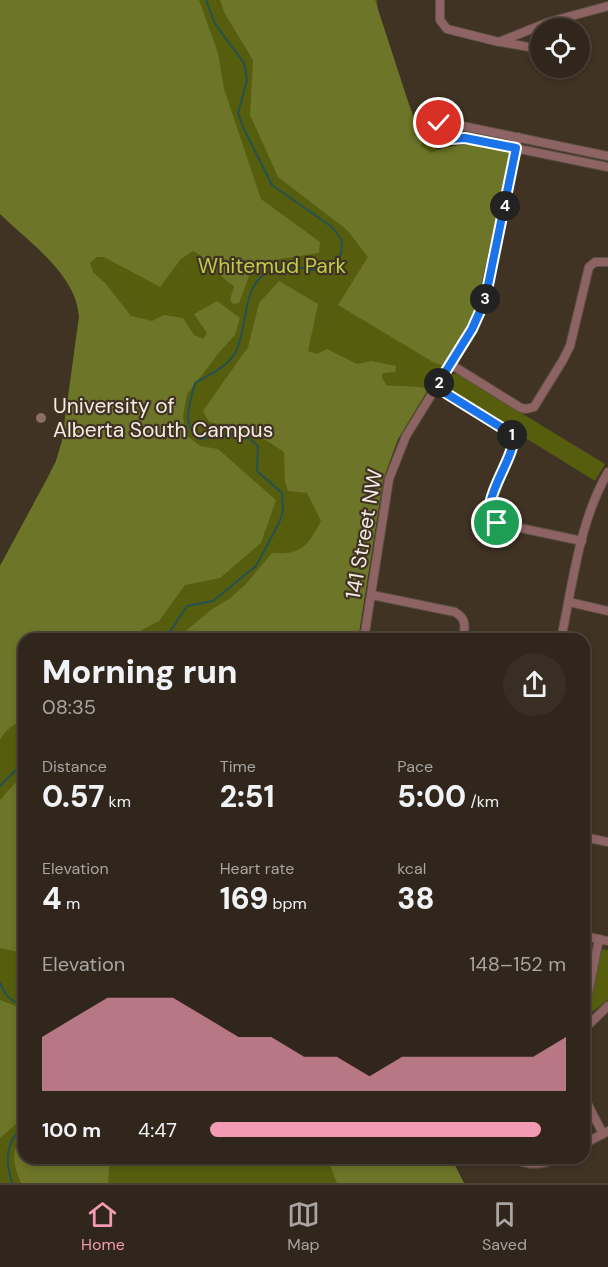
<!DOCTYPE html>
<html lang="en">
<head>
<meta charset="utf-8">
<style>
	:root { --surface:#30261b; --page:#382e24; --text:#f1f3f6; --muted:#a8a5a3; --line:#4b433a; --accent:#f19ab1 }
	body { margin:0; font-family:"DM Sans",sans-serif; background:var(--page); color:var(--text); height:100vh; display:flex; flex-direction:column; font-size:22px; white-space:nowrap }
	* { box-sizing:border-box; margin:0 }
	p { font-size:20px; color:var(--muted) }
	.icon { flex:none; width:33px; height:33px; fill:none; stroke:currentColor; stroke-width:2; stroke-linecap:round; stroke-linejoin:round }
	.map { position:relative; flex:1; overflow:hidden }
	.side { position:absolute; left:18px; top:633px; width:572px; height:531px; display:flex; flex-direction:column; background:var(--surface); border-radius:18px; box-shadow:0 3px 9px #0003,0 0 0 2px var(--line) }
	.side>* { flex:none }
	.fabs { position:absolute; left:530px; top:18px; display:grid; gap:12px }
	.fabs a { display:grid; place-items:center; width:60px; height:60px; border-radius:50%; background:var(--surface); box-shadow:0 3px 9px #0003,0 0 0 2px var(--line); font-size:30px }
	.pin { position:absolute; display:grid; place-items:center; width:51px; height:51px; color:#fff; margin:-26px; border:3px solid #fff; border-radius:50%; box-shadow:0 2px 6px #0007 }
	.km { position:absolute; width:30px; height:30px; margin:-15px; border-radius:50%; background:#222; color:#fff; font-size:16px; line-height:30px; text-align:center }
	.round { display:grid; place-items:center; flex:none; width:63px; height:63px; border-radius:32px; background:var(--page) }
	.headline { display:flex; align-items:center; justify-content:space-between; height:102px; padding:0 24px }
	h1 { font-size:33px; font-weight:800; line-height:45px }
	.metrics { display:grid; grid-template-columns:repeat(3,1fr); gap:9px; height:102px; padding:6px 24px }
	.metrics div { display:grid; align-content:center }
	.metrics b { font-size:30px; font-weight:800 }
	.metrics small { font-size:16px; font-weight:400 }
	.metrics p { font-size:16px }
	.chart { height:168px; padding:12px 24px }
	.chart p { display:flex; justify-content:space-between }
	.chart svg { width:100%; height:108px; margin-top:6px; fill:var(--accent); opacity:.7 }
	ul { padding:0 24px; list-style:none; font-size:20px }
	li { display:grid; grid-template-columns:96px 72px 1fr; align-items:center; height:45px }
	li i { height:15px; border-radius:8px; background:var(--accent) }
	.tab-bar { display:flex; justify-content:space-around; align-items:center; height:84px; border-top:2px solid var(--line); background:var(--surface); font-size:16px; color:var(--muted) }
	.tab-bar a { display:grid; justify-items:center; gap:3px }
	.tab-bar .on { color:var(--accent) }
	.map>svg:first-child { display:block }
	.green { fill:#565e0e }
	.forest { fill:#6c7528 }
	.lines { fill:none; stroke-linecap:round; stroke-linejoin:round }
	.stream { stroke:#235154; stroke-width:2 }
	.minor-casing { stroke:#5d5143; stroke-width:10 }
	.minor { stroke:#8e6364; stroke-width:8 }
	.route-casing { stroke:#fff; stroke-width:12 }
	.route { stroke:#1a73e8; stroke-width:8 }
	.education-dot { fill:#8d6e63; stroke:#403324; stroke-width:2 }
	.labels { text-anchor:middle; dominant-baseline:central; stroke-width:4.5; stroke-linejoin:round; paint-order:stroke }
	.park-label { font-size:21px; fill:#bdcd47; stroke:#403324 }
	.poi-label { font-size:21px; fill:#f5ece3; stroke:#403324; text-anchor:start }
	.street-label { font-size:21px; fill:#f5ece3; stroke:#403324 }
</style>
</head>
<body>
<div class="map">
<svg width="608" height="1183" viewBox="0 0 608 1183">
	<rect width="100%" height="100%" fill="#403324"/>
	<!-- green -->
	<g class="green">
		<path d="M0 0H377L381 39 424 139 438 150 477 144 510 153 477 304 462 335 398 439 383 480 358 639H24V1158H451L464 1183H0V566L48 477 56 461 62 441 79 317C77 275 29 242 0 214Z"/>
		<path d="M451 374H457L605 464 595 481 447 389V382Z"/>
		<path d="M603 949 608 950V1000L592 1012 589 1010 600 952Z"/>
	</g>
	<!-- forest -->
	<g class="forest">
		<path d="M0 0H199L218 53 224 89 261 199 320 242 319 253 254 263 239 303 233 304 230 300 234 286C218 277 209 259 193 251L181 259 160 287 104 257H97L90 263 93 272 106 284 131 316 152 321 164 315 183 318 194 335 203 339 207 333 194 314 217 301 240 318 235 335 222 349 187 394 183 416 186 435 200 446 218 449 276 500 261 543 220 578 185 585 159 621 125 639H24V720C15 723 4 731 0 740V566L48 477 56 461 62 441 79 317C77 275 29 242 0 214Z"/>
		<path d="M220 0H375L414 120 423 140 421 146 432 153C449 143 495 140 510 153L477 304 462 335 443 366 433 362 338 305 368 257 347 230 278 177 250 115 253 60 225 14Z"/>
		<path d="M279 281 318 304 308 351 317 354 327 349 357 364 371 361 396 366 395 372 383 373 382 377 386 385C401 387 414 385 428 389L398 439 383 480 358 639H176L212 609 229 599 245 585 272 553C303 555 307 546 321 521L307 493 288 491 285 482 284 452 252 431 209 422 203 411 248 347 259 303Z"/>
		<path d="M24 773V953L0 948V800Z"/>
		<path d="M0 1000 24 1009V1117L0 1138Z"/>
		<path d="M24 1136V1158H110L108 1183H21C14 1165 9 1150 24 1136Z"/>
		<path d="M327 1158H451L464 1183H337Z"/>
	</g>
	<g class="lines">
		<!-- stream -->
		<g class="stream">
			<path d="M159 639 169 633 187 606 213 601 256 566 279 523 283 511 282 493 257 471 258 446 243 433C227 434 213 439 198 439 181 422 190 404 195 383 209 375 227 367 235 353 250 326 239 282 274 269 295 261 302 271 319 270 324 269 329 268 333 267L341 254 342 240 332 227 272 185 243 127 238 113 247 80 244 63 215 24 206 0"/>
			<path d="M0 786 24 762"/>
			<path d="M0 983C5 995 11 1003 24 1004"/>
			<path d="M12 1183C5 1159 5 1143 24 1125"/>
		</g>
		<defs>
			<g id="minor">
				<path d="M440 0V20L447 29 499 42 549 22 608 6"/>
				<path d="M501 42 540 49"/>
				<path d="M608 156 443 122 436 124 432 131 433 138 436 140 465 138 608 167"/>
				<path d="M450 364 521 408 526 409 534 407 563 360 570 346 589 267 595 262H608"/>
				<path d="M436 387 507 431 513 436V446L490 505 489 511 492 519 501 524 582 541"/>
				<path d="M372 595 455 612C467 619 465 627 463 639"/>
				<path d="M569 602 608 611"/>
				<path d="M364 639 389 479 406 436 472 329 485 300 518 137"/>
				<path d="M561 639C573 583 579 522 608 472"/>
				<path d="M584 837 608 842"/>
				<path d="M584 936 608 941"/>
				<path d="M584 1014 599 939"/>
				<path d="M584 1029 608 1006"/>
				<path d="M584 1097 603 1134"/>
				<path d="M584 1144 608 1131"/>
				<path d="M513 1158C528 1166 542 1166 558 1158"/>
			</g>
		</defs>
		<!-- minor casing -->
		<use href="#minor" class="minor-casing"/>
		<!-- minor -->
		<use href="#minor" class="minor"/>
	</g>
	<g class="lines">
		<defs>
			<path id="route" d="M439 123 432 131 434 138 436 140 465 138 516 148 485 300 472 329 436 387 507 431 513 436C517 458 473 507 497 523"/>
		</defs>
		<!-- route casing -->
		<use href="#route" class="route-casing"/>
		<!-- route -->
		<use href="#route" class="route"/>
	</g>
	<!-- markers -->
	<circle class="education-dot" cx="41" cy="418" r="6"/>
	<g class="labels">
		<!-- park labels -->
		<g class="park-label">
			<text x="272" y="266">Whitemud Park</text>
		</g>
		<!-- poi labels -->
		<g class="poi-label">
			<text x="53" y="406">University of<tspan x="53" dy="24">Alberta South Campus</tspan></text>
		</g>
		<!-- street labels -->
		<g class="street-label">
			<text transform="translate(364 534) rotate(-80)">141 Street NW</text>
		</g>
	</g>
</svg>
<div class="fabs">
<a><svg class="icon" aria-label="locate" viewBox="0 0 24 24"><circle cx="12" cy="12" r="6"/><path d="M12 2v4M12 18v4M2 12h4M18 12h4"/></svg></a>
</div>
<div class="pin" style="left:497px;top:523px;background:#1e9e55"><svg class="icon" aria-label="arrive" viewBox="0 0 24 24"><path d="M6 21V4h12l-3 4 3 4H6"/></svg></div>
<div class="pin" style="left:439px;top:123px;background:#d93025"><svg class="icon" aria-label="check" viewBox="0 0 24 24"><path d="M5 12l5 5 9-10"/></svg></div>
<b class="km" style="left:512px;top:435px">1</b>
<b class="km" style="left:439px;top:383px">2</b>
<b class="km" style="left:485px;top:299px">3</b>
<b class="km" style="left:505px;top:206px">4</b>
<section class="side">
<div class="headline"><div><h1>Morning run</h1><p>08:35</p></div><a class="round"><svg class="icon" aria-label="share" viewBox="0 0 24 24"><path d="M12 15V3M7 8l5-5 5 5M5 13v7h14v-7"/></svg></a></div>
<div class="metrics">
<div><p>Distance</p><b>0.57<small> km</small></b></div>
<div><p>Time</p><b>2:51</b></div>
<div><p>Pace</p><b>5:00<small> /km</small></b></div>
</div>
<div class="metrics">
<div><p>Elevation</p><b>4<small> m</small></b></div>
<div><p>Heart rate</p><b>169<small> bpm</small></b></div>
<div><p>kcal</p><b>38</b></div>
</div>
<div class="chart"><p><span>Elevation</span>148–152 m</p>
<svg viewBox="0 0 160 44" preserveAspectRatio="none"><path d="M0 44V22L10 14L20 6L30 6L40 6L50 14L60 22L70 22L80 30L90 30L100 38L110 30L120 30L130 30L140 30L150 30L160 22V44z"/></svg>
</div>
<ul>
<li><b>100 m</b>4:47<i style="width:93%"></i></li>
</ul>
</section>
</div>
<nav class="tab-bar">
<a class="on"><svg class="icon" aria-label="home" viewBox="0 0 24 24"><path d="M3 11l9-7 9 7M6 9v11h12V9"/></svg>Home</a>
<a><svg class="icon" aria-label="map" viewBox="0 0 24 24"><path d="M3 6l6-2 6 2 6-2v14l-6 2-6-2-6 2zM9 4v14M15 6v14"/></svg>Map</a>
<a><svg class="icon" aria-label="saved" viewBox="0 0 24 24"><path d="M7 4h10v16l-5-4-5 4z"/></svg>Saved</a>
</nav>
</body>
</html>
